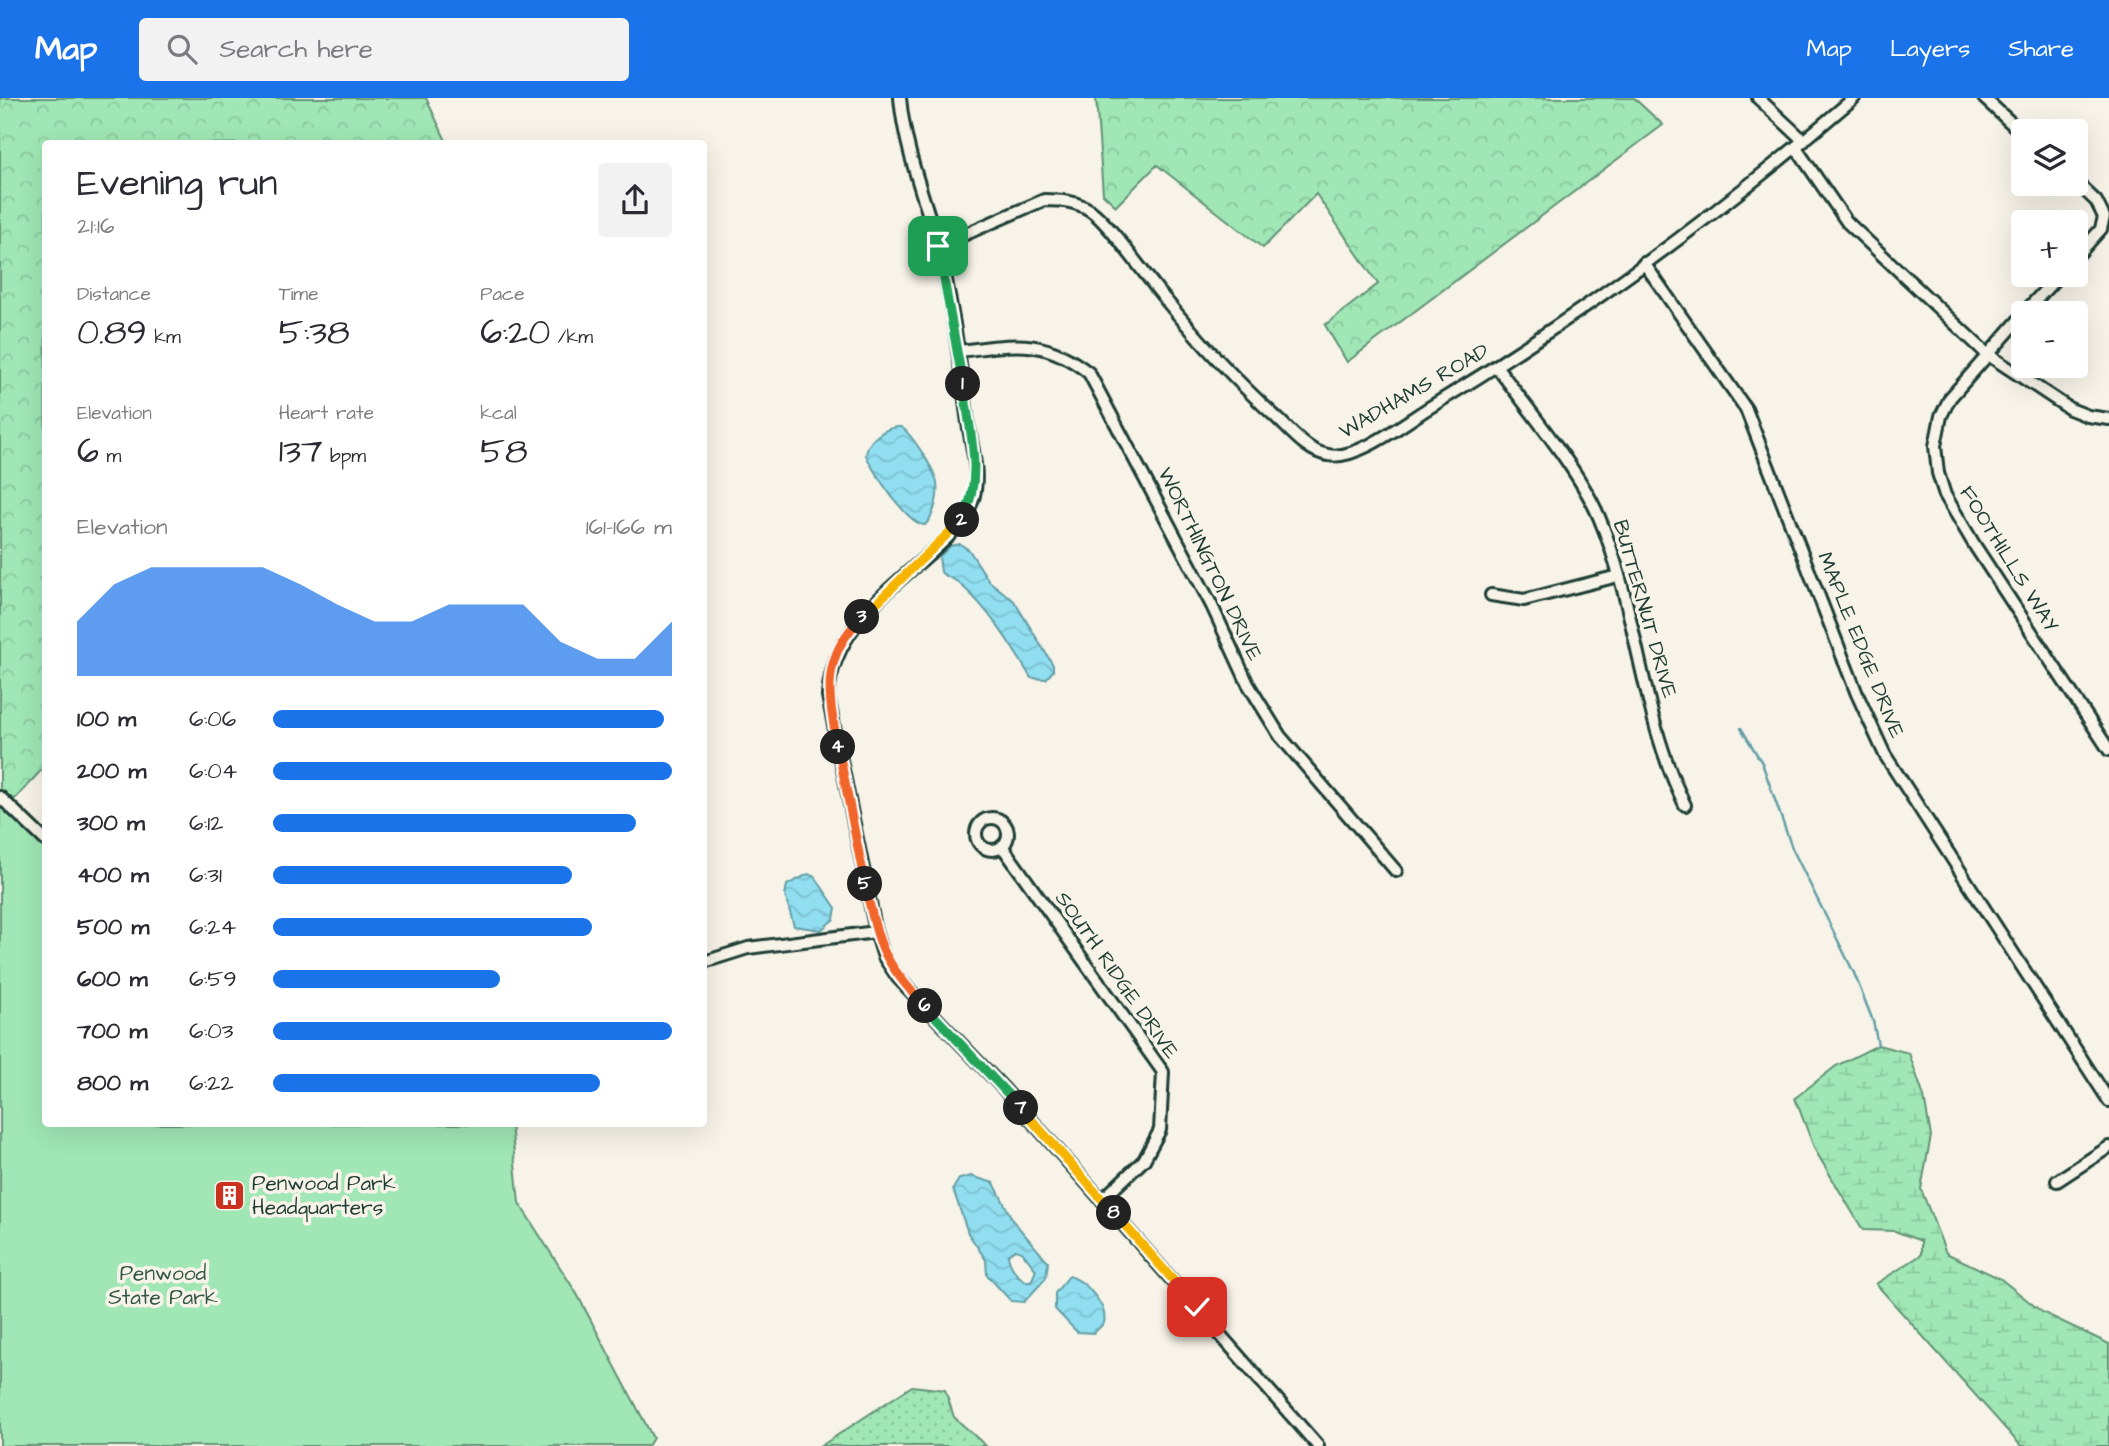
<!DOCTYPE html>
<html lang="en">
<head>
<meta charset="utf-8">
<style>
	:root { --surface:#fff; --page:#f2f2f3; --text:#2b2b33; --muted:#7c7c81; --accent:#1a73e8 }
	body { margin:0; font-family:"Architects Daughter",sans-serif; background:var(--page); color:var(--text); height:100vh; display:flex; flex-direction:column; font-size:26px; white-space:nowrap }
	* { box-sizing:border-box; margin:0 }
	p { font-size:23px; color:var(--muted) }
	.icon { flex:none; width:38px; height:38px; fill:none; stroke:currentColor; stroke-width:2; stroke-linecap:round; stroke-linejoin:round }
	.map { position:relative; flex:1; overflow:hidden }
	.sheet { position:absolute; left:42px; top:42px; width:665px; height:987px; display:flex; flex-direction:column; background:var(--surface); border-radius:7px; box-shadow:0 7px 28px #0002 }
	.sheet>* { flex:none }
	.fabs { position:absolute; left:2011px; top:21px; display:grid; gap:14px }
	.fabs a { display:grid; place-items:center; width:77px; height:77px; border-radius:7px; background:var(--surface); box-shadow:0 7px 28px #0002; font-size:35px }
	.pin { position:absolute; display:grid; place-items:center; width:60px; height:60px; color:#fff; margin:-30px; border-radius:14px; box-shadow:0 4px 10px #0006 }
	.km { position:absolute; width:35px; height:35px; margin:-18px; border-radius:50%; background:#222; color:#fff; font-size:19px; line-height:35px; text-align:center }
	.round { display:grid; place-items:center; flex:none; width:74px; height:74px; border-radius:7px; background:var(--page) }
	.head { display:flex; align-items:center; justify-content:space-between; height:119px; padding:0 35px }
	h1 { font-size:38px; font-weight:600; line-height:52px }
	.figures { display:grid; grid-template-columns:repeat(3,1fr); gap:10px; height:119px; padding:7px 35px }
	.figures div { display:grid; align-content:center }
	.figures b { font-size:35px; font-weight:600 }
	.figures small { font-size:19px; font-weight:400 }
	.figures p { font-size:19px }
	.chart { height:196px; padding:14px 35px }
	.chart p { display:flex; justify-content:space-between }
	.chart svg { width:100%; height:126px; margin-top:7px; fill:var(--accent); opacity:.7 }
	ul { padding:0 35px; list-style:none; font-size:23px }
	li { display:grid; grid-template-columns:112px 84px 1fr; align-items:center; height:52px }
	li i { height:18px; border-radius:9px; background:var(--accent) }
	header { display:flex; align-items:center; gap:42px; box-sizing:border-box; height:98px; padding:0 35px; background:var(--accent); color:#fff }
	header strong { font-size:33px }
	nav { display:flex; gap:38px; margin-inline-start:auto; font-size:24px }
	.search { width:490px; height:63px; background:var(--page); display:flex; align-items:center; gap:18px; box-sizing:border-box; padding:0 24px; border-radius:7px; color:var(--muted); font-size:26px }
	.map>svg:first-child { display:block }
	.grass { fill:url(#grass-dots); stroke:#609274; stroke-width:2 }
	.forest { fill:url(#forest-crowns); stroke:#609274; stroke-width:2 }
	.wetland { fill:url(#wetland-marsh); stroke:#609274; stroke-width:2 }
	.park { fill:#a0e7b5; stroke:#609274; stroke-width:2 }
	.water { fill:url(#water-waves); stroke:#639ea5; stroke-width:2; fill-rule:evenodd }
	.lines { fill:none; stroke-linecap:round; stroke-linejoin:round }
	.stream { stroke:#639ea5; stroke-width:2.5 }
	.minor-casing { stroke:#1f3d34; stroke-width:16 }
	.minor { stroke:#f7f3e8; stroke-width:10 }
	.split-1-casing { stroke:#fff; stroke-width:14 }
	.split-2-casing { stroke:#fff; stroke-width:14 }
	.split-3-casing { stroke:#fff; stroke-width:14 }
	.split-4-casing { stroke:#fff; stroke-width:14 }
	.split-5-casing { stroke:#fff; stroke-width:14 }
	.split-6-casing { stroke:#fff; stroke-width:14 }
	.split-7-casing { stroke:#fff; stroke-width:14 }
	.split-8-casing { stroke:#fff; stroke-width:14 }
	.split-9-casing { stroke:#fff; stroke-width:14 }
	.split-1 { stroke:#22a559; stroke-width:9 }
	.split-2 { stroke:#22a559; stroke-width:9 }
	.split-3 { stroke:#f5b400; stroke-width:9 }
	.split-4 { stroke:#f0652b; stroke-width:9 }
	.split-5 { stroke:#f0652b; stroke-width:9 }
	.split-6 { stroke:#f0652b; stroke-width:9 }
	.split-7 { stroke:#22a559; stroke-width:9 }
	.split-8 { stroke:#f5b400; stroke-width:9 }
	.split-9 { stroke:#f5b400; stroke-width:9 }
	.labels { text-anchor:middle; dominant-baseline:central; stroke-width:7; stroke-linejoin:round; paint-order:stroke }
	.street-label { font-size:21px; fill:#1f3d34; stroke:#f7f3e8 }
	.poi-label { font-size:21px; fill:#1f3d34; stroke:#f7f3e8; text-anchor:start }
	.park-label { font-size:21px; fill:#325647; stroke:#f7f3e8 }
</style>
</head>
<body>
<header>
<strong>Map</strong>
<div class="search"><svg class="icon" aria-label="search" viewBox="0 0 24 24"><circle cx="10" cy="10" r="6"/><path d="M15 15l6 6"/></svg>Search here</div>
<nav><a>Map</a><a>Layers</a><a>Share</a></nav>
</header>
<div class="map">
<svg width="2109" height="1348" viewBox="0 0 2109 1348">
	<defs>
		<pattern id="grass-dots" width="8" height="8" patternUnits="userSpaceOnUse" patternTransform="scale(1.75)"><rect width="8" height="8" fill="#a0e7b5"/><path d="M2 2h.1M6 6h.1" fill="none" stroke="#89c79c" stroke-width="1.8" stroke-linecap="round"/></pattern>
		<pattern id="forest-crowns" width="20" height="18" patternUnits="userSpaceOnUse" patternTransform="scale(1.75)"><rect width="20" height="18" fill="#a0e7b5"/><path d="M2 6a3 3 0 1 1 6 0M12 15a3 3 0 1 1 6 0" fill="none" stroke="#89c79c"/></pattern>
		<pattern id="wetland-marsh" width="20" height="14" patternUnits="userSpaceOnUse" patternTransform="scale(1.75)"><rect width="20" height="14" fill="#a0e7b5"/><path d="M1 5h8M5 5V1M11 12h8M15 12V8" fill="none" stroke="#89c79c"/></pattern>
		<pattern id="water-waves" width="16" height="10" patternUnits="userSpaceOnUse" patternTransform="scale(1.75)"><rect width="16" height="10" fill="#90def0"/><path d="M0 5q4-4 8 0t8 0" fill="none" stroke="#7cbfce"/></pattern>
	</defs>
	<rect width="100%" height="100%" fill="#f7f3e8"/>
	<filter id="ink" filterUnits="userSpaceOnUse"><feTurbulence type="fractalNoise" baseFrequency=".0143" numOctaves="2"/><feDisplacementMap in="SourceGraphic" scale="14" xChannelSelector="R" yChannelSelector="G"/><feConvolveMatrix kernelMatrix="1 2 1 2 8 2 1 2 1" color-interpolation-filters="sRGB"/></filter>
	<g filter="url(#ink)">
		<!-- grass -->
		<path class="grass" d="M912 1288 945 1292 954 1319 986 1348H821Z"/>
		<!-- forest -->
		<g class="forest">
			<path d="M0 0H426L447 45 46 46 45 668 17 699 0 712Z"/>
			<path d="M1096 0H1634L1663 27 1347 264 1325 227 1378 186 1316 96 1263 150 1157 67 1116 108 1103 96Z"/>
		</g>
		<!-- wetland -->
		<path class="wetland" d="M1878 947 1909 955 1924 999 1931 1038 1921 1091 1946 1155 2001 1181 2042 1214 2109 1246V1348H2021L1876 1186 1921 1157V1143L1895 1133 1863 1132 1815 1052 1795 1000 1836 968Z"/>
		<!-- park -->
		<path class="park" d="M0 699 45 743 46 1026H511L519 1105 577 1196 653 1340 648 1348H0Z"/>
		<!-- water -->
		<g class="water">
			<path d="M901 329C911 335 935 372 937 385 939 398 934 418 925 427 909 428 872 373 866 357 867 342 886 328 901 329Z"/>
			<path d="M960 446 969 452 989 483 1014 503 1053 567V573L1046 581 1031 580C1012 548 989 511 960 486 954 480 946 480 941 474L939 459 950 448Z"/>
			<path d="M808 776 815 779 836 810 834 821 821 832 794 828 785 797 787 787Z"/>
			<path d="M971 1078 994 1085 1013 1123 1048 1164 1046 1180 1024 1204 1011 1203 987 1177 986 1162 968 1135 953 1091 959 1081ZM1015 1152 1022 1154 1036 1172 1031 1184C1020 1184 1009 1168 1008 1157Z"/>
			<path d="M1069 1178C1085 1182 1108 1208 1104 1225L1094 1235 1077 1234 1055 1211V1195Z"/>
		</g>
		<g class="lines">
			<!-- stream -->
			<path class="stream" d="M1741 630 1762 665 1792 750 1854 875 1873 923 1878 947"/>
			<defs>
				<g id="minor">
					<path d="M900 0C905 53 924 98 938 148 953 206 960 267 968 325 972 350 981 380 972 404 964 426 945 442 929 456 883 497 832 534 828 598L876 834 884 859 898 880 1004 991 1318 1348"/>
					<path d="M1758 0 1804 43"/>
					<path d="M1984 0 2023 36"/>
					<path d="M1796 50 1847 124 1987 256 2070 311 2088 318 2109 321"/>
					<path d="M2076 84 2096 103 2104 119 2101 131 2076 159"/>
					<path d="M938 148 1044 102C1060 102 1076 103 1090 112 1110 126 1147 180 1165 201 1200 244 1236 283 1277 320 1292 334 1308 354 1328 357 1356 363 1403 326 1427 311 1578 220 1720 115 1854 0"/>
					<path d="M1644 165 1746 311 1857 596 1885 657 2109 1003"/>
					<path d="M2024 215 2059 177"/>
					<path d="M2023 217 1950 300 1941 318 1935 348 1938 375 1945 397 1975 448 2109 652"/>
					<path d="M958 253C1013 247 1042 238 1089 275L1212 508 1248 586 1280 638 1396 773"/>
					<path d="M1497 269C1529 313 1578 370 1599 419 1638 511 1640 617 1685 707"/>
					<path d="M1491 497 1524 502 1618 478"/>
					<path d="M0 699 46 743"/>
					<circle cx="992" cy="736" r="16"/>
					<path d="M1002 748 1163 974 1160 1032 1144 1062 1102 1102"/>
					<path d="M704 864 748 850 876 834"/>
					<path d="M2057 1083 2109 1049"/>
				</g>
			</defs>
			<!-- minor casing -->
			<use href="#minor" class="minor-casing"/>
			<!-- minor -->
			<use href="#minor" class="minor"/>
		</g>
	</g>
	<g class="lines" filter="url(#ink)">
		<defs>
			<path id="split-1" d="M938 148 963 286"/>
			<path id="split-2" d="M962 422C985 380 969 331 963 286"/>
			<path id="split-3" d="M862 519 962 422"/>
			<path id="split-4" d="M838 649C828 597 820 560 862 519"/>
			<path id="split-5" d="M838 649 865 786"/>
			<path id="split-6" d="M865 786C879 847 881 862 925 908"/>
			<path id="split-7" d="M925 908 1021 1010"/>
			<path id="split-8" d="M1021 1010 1114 1115"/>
			<path id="split-9" d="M1114 1115 1197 1209"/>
		</defs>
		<!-- split-1 casing -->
		<use href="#split-1" class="split-1-casing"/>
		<!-- split-2 casing -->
		<use href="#split-2" class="split-2-casing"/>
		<!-- split-3 casing -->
		<use href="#split-3" class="split-3-casing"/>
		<!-- split-4 casing -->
		<use href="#split-4" class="split-4-casing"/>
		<!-- split-5 casing -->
		<use href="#split-5" class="split-5-casing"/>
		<!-- split-6 casing -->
		<use href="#split-6" class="split-6-casing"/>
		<!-- split-7 casing -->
		<use href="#split-7" class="split-7-casing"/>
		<!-- split-8 casing -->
		<use href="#split-8" class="split-8-casing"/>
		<!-- split-9 casing -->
		<use href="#split-9" class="split-9-casing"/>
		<!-- split-1 -->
		<use href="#split-1" class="split-1"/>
		<!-- split-2 -->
		<use href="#split-2" class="split-2"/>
		<!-- split-3 -->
		<use href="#split-3" class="split-3"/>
		<!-- split-4 -->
		<use href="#split-4" class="split-4"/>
		<!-- split-5 -->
		<use href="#split-5" class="split-5"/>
		<!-- split-6 -->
		<use href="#split-6" class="split-6"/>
		<!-- split-7 -->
		<use href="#split-7" class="split-7"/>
		<!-- split-8 -->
		<use href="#split-8" class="split-8"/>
		<!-- split-9 -->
		<use href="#split-9" class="split-9"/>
	</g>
	<!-- icons -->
	<defs>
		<symbol id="building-square" viewBox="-11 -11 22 22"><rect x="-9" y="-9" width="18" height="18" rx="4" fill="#c8321e" stroke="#f7f3e8"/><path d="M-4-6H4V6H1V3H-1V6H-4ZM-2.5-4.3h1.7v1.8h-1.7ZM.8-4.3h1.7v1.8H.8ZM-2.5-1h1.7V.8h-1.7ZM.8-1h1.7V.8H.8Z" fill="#fff"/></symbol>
	</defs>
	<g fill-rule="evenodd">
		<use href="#building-square" x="212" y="1080" width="35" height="35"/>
	</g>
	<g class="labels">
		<!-- street labels -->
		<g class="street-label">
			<text transform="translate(1414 293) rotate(-30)">WADHAMS ROAD</text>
			<text transform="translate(2009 461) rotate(58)">FOOTHILLS WAY</text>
			<text transform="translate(1210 466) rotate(64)">WORTHINGTON DRIVE</text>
			<text transform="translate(1645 511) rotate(74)">BUTTERNUT DRIVE</text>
			<text transform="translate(1861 547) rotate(68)">MAPLE EDGE DRIVE</text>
			<text transform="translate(1117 877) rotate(55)">SOUTH RIDGE DRIVE</text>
		</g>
		<!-- poi labels -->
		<g class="poi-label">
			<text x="252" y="1085">Penwood Park<tspan x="252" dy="24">Headquarters</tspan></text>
		</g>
		<!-- park labels -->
		<g class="park-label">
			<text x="163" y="1175">Penwood<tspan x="163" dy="24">State Park</tspan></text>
		</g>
	</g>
</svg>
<div class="fabs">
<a><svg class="icon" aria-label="layers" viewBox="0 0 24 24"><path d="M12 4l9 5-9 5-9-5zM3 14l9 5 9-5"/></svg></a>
<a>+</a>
<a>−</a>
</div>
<div class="pin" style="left:938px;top:148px;background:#1e9e55"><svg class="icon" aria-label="arrive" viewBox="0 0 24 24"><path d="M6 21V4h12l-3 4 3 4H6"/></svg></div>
<div class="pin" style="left:1197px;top:1209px;background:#d93025"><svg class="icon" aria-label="check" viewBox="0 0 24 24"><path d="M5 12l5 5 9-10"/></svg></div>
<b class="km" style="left:963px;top:286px">1</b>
<b class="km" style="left:962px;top:422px">2</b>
<b class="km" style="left:862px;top:519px">3</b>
<b class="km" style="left:838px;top:649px">4</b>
<b class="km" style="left:865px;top:786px">5</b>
<b class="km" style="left:925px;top:908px">6</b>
<b class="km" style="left:1021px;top:1010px">7</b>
<b class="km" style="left:1114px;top:1115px">8</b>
<section class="sheet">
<div class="head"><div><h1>Evening run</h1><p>21:16</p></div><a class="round"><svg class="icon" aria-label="share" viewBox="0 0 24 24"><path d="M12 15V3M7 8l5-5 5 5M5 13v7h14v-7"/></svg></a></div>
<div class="figures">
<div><p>Distance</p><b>0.89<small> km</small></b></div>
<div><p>Time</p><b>5:38</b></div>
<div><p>Pace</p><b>6:20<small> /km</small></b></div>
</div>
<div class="figures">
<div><p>Elevation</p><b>6<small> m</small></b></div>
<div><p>Heart rate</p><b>137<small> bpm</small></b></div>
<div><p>kcal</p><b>58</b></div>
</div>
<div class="chart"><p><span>Elevation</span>161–166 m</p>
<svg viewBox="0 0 160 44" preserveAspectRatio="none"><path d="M0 44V25L10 12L20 6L30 6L40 6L50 6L60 12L70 19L80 25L90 25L100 19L110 19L120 19L130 32L140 38L150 38L160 25V44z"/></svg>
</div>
<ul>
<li><b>100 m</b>6:06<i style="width:98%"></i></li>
<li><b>200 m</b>6:04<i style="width:100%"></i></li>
<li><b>300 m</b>6:12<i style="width:91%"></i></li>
<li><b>400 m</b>6:31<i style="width:75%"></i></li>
<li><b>500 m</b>6:24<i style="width:80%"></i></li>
<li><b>600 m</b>6:59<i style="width:57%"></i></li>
<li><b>700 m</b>6:03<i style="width:100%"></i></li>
<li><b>800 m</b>6:22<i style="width:82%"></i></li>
</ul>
</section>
</div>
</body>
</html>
